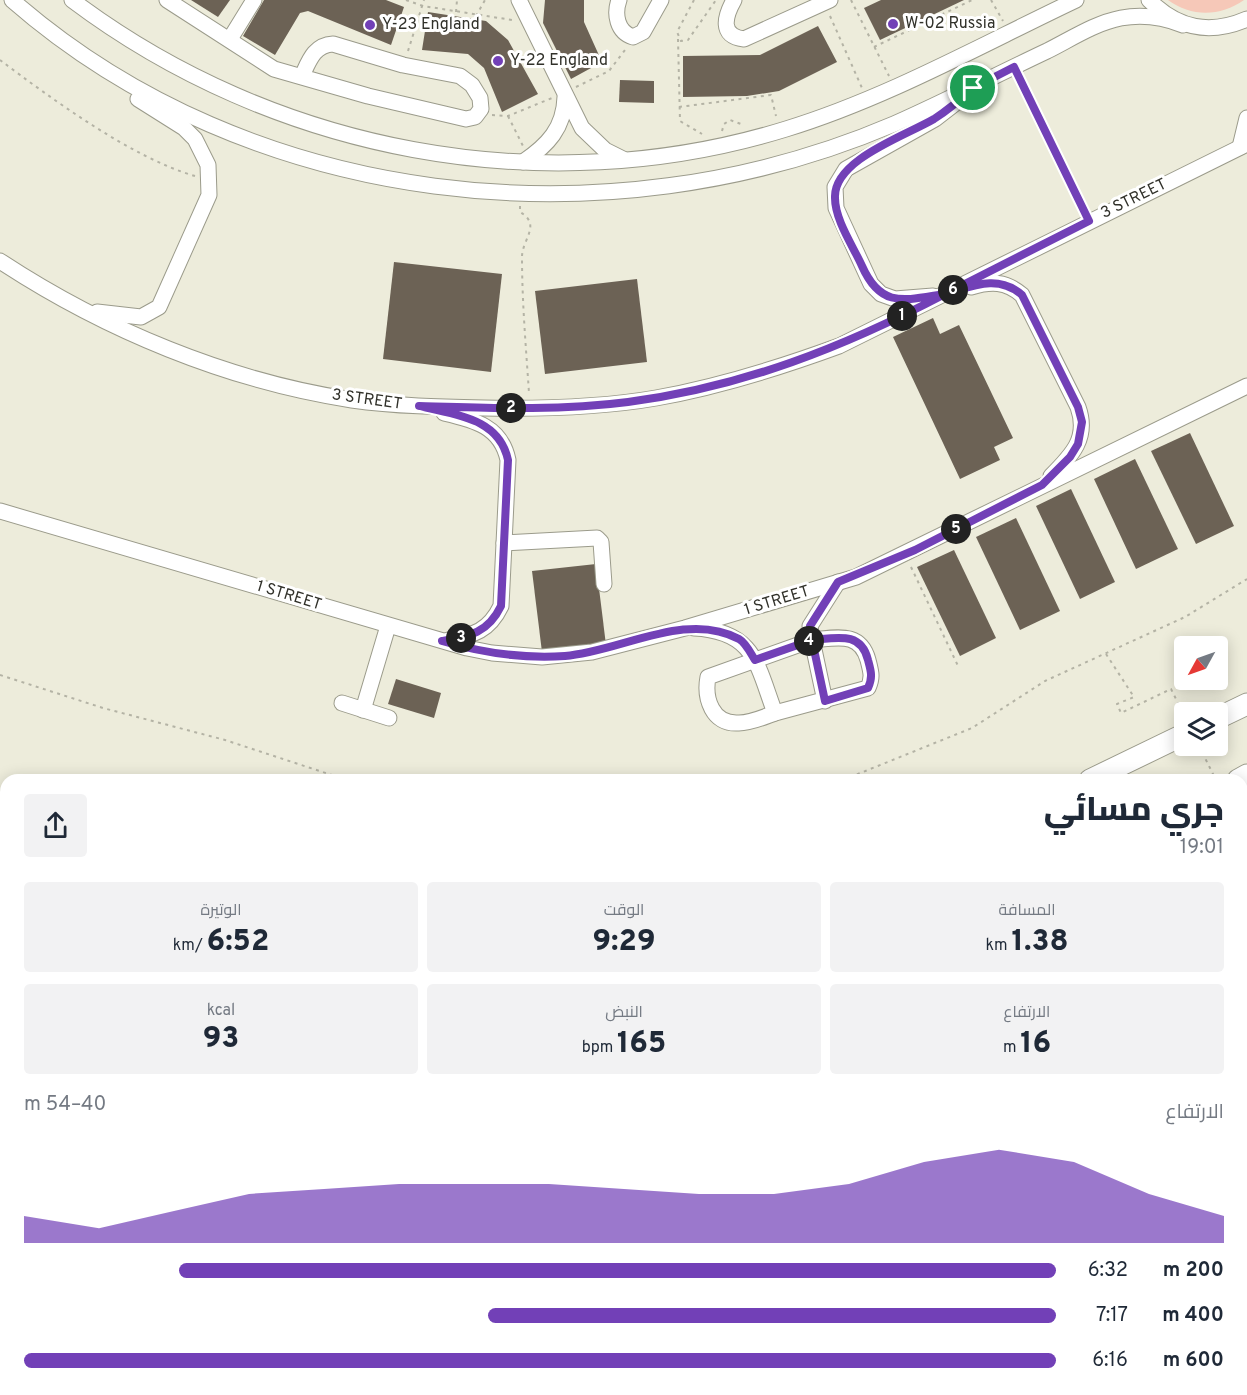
<!DOCTYPE html>
<html lang="ar">
<head>
<meta charset="utf-8">
<style>
	:root { --surface:#fff; --page:#f2f2f3; --text:#1f2937; --muted:#747a83; --accent:#7240b7 }
	body { margin:0; font-family:Overpass,Cairo,sans-serif; background:var(--page); color:var(--text); direction:rtl; height:100vh; display:flex; flex-direction:column; font-size:22px; white-space:nowrap }
	* { box-sizing:border-box; margin:0 }
	p { font-size:20px; color:var(--muted) }
	.icon { flex:none; width:33px; height:33px; fill:none; stroke:currentColor; stroke-width:2; stroke-linecap:round; stroke-linejoin:round }
	.map { position:relative; flex:1; overflow:hidden; direction:ltr }
	.panel { position:absolute; left:0px; top:774px; width:1248px; height:621px; display:flex; flex-direction:column; background:var(--surface); border-radius:18px 18px 0 0; box-shadow:0 3px 15px #0003; direction:rtl }
	.panel>* { flex:none }
	.needle { width:39px; rotate:230deg }
	.controls { position:absolute; left:1174px; top:636px; display:grid; gap:12px }
	.controls a { display:grid; place-items:center; width:54px; height:54px; border-radius:6px; background:var(--surface); box-shadow:0 3px 15px #0003; font-size:30px }
	.pin { position:absolute; display:grid; place-items:center; width:51px; height:51px; color:#fff; margin:-26px; border:3px solid #fff; border-radius:50%; box-shadow:0 2px 6px #0007 }
	.km { position:absolute; width:30px; height:30px; margin:-15px; border-radius:50%; background:#222; color:#fff; font-size:16px; line-height:30px; text-align:center }
	.round { display:grid; place-items:center; flex:none; width:63px; height:63px; border-radius:6px; background:var(--page) }
	.headline { display:flex; align-items:center; justify-content:space-between; height:102px; padding:0 24px }
	h1 { font-size:33px; font-weight:800; line-height:45px }
	.metrics { display:grid; grid-template-columns:repeat(3,1fr); gap:9px; height:102px; padding:6px 24px }
	.metrics div { display:grid; align-content:center; border-radius:6px; background:var(--page); text-align:center }
	.metrics b { font-size:30px; font-weight:800 }
	.metrics small { font-size:16px; font-weight:400 }
	.metrics p { font-size:16px }
	.chart { height:168px; padding:12px 24px }
	.chart p { display:flex; justify-content:space-between }
	.chart svg { width:100%; height:108px; margin-top:6px; fill:var(--accent); opacity:.7 }
	ul { padding:0 24px; list-style:none; font-size:20px }
	li { display:grid; grid-template-columns:96px 72px 1fr; align-items:center; height:45px }
	li i { height:15px; border-radius:8px; background:var(--accent) }
	.map>svg:first-child { display:block }
	.green { fill:#f6c8b8 }
	.building { fill:#6c6255 }
	.lines { fill:none; stroke-linecap:round; stroke-linejoin:round }
	.minor-casing { stroke:#9b9b8b; stroke-width:17 }
	.highway-casing { stroke:#9b9b8b; stroke-width:23 }
	.path { stroke:#b4b3a5; stroke-width:2; stroke-dasharray:3 4.5; stroke-linecap:butt }
	.minor { stroke:#fff; stroke-width:15 }
	.highway { stroke:#fff; stroke-width:21 }
	.path-bridge { stroke:#b4b3a5; stroke-width:2; stroke-dasharray:3 4.5; stroke-linecap:butt }
	.route-casing { stroke:#fff; stroke-width:12 }
	.route { stroke:#7240b7; stroke-width:8 }
	.poi-dot { fill:#7240b7; stroke:#fff; stroke-width:2 }
	.labels { text-anchor:middle; dominant-baseline:central; stroke-width:6; stroke-linejoin:round; paint-order:stroke }
	.poi-label { font-size:16px; fill:#31312a; stroke:#fff; text-anchor:start }
	.street-label { font-size:16px; fill:#31312a; stroke:#fff }
</style>
</head>
<body>
<div class="map">
<svg width="1247" height="1395" viewBox="0 0 1247 1395">
	<rect width="100%" height="100%" fill="#edecdb"/>
	<!-- green -->
	<path class="green" d="M1168 0H1244C1220 17 1191 17 1168 0Z"/>
	<!-- building -->
	<g class="building">
		<path d="M191 0H230L218 17Z"/>
		<path d="M264 0H386L404 7 391 45 308 11 300 13 275 55 243 36Z"/>
		<path d="M545 0H584V22L602 62 571 79 543 23Z"/>
		<path d="M881 0H964L880 40 864 8Z"/>
		<path d="M428 12 486 21 508 40 538 94 502 112 484 68 468 54 422 50Z"/>
		<path d="M818 26 837 62 779 91 747 96 683 97V56L760 55Z"/>
		<path d="M620 80 654 81V103L619 102Z"/>
		<path d="M394 262 502 274 491 372 383 359Z"/>
		<path d="M637 279 647 362 545 374 535 291Z"/>
		<path d="M933 318 940 334 959 325 1013 438 994 447 1000 460 960 479 893 337Z"/>
		<path d="M1190 433 1234 526 1196 544 1151 451Z"/>
		<path d="M1135 459 1178 549 1136 569 1094 479Z"/>
		<path d="M1071 489 1115 582 1080 599 1036 506Z"/>
		<path d="M1016 518 1060 611 1020 630 976 537Z"/>
		<path d="M954 550 996 638 960 656 917 567Z"/>
		<path d="M596 564 606 645 542 652 532 571Z"/>
		<path d="M396 679 441 693 434 718 388 704Z"/>
		<path d="M1242 1083 1247 1093V1132L1242 1134Z"/>
		<path d="M816 1389H1010L1011 1393 818 1395Z"/>
	</g>
	<g class="lines">
		<defs>
			<g id="minor">
				<path d="M12 0C250 208 607 247 894 124 946 101 996 75 1047 51 1071 39 1095 23 1121 18 1143 14 1163 17 1183 25"/>
				<path d="M72 0C274 152 543 204 786 129 887 98 981 45 1076 0"/>
				<path d="M167 0 274 69 368 96 466 119 475 117 481 109 480 98 472 85 460 76 403 65 333 44C314 45 309 61 302 76"/>
				<path d="M519 0 582 128 605 150 623 159"/>
				<path d="M619 0C614 14 617 32 633 37L643 32 661 0"/>
				<path d="M734 0C725 16 719 36 744 39L830 0"/>
				<path d="M1149 0C1178 29 1210 35 1247 19"/>
				<path d="M230 39 254 0"/>
				<path d="M1240 147 1247 118"/>
				<path d="M523 162C548 145 564 128 565 97"/>
				<path d="M0 261C105 330 228 381 352 400 396 406 440 407 484 408 541 409 599 408 656 398 718 387 779 368 839 346L1247 144"/>
				<path d="M971 287C991 281 1006 281 1022 295L1078 407C1089 438 1072 455 1051 476"/>
				<path d="M933 296 895 299 881 294 871 284 836 208 835 187 846 169 935 119 957 102"/>
				<path d="M97 312 141 317 159 307 209 195 208 165 195 139 184 128 138 99"/>
				<path d="M444 413C474 420 501 426 508 460L501 606C489 631 474 635 448 640"/>
				<path d="M0 511 467 648 492 653 542 657 592 652 685 628 856 577 1247 386"/>
				<path d="M504 543 597 538 601 542 604 584"/>
				<path d="M694 628C755 631 757 665 775 713L868 688C873 677 871 672 868 660 860 631 837 638 812 640L810 626 838 582"/>
				<path d="M342 703 389 718"/>
				<path d="M363 710 388 626"/>
				<path d="M775 713C764 717 751 723 739 723 712 725 704 698 708 677L812 640 825 701"/>
				<path d="M1242 997 1247 995"/>
				<path d="M1242 1016 1247 1014"/>
				<path d="M1243 1065 1247 1073"/>
				<path d="M1242 1198 1247 1193"/>
				<path d="M1242 1273 1247 1272"/>
				<path d="M1242 1324 1247 1331"/>
				<path d="M799 1389 800 1395"/>
				<path d="M811 1389 815 1395"/>
				<path d="M1089 1389 1090 1395"/>
				<path d="M775 1395V1389"/>
				<path d="M1224 1395 1233 1389"/>
			</g>
			<g id="highway">
				<path d="M1218 718 1247 704"/>
				<path d="M1090 780 1185 734"/>
				<path d="M1238 780 1247 775"/>
				<path d="M0 828 6 830"/>
				<path d="M1242 836 1247 834"/>
				<path d="M0 896 6 897"/>
				<path d="M484 1389 485 1395"/>
				<path d="M56 1395 66 1389"/>
				<path d="M160 1395 170 1389"/>
				<path d="M256 1395 265 1389"/>
				<path d="M567 1395 569 1389"/>
			</g>
		</defs>
		<!-- minor casing -->
		<use href="#minor" class="minor-casing"/>
		<!-- highway casing -->
		<use href="#highway" class="highway-casing"/>
		<!-- path -->
		<g class="path">
			<path d="M406 0 423 6 512 20"/>
			<path d="M694 0 677 32 681 41 688 40 716 0"/>
			<path d="M851 0 889 76"/>
			<path d="M991 0 1003 21"/>
			<path d="M456 12 457 0"/>
			<path d="M476 16 485 0"/>
			<path d="M830 16 862 88"/>
			<path d="M678 39 680 121 702 134"/>
			<path d="M874 47 972 0"/>
			<path d="M408 51 424 0"/>
			<path d="M0 60C52 99 132 158 195 176"/>
			<path d="M1021 80 1084 210"/>
			<path d="M576 87 609 71 625 50"/>
			<path d="M679 107 771 95 776 116"/>
			<path d="M492 115 508 116 552 98"/>
			<path d="M508 116 523 146"/>
			<path d="M722 131 724 124 730 120 741 124"/>
			<path d="M520 206V212C542 225 522 239 522 257 522 302 526 348 529 393"/>
			<path d="M911 567 959 668"/>
			<path d="M1106 654 1134 697 1117 704 1121 713 1171 689 1185 717"/>
			<path d="M0 675 103 708 225 740 347 780"/>
			<path d="M1199 746 1216 780"/>
			<path d="M843 780 972 728 1045 681 1185 617 1247 579"/>
			<path d="M1242 885 1247 883"/>
			<path d="M1242 900 1247 898"/>
			<path d="M1242 1368H1247"/>
			<path d="M1203 1395 1207 1389"/>
		</g>
		<!-- minor -->
		<use href="#minor" class="minor"/>
		<!-- highway -->
		<use href="#highway" class="highway"/>
		<!-- path-bridge -->
		<path class="path-bridge" d="M1242 831 1247 841"/>
	</g>
	<g class="lines">
		<defs>
			<path id="route" d="M973 88C961 99 948 110 934 119 905 136 833 160 835 198 835 220 853 246 862 266 881 309 905 300 945 294 844 347 743 387 628 402 559 411 489 408 419 406 454 415 499 417 508 460L501 606C488 633 470 636 442 641 483 653 523 659 565 656 620 652 686 610 739 639 746 643 751 654 755 660L812 640 825 701 868 688C873 677 871 671 868 660 861 631 837 638 812 640L810 626 838 582 915 550 1042 485 1070 457 1078 444 1082 422 1078 407 1022 295C998 274 973 286 945 294L1089 221 1014 67 973 88"/>
		</defs>
		<!-- route casing -->
		<use href="#route" class="route-casing"/>
		<!-- route -->
		<use href="#route" class="route"/>
	</g>
	<!-- markers -->
	<g class="poi-dot">
		<circle cx="893" cy="24" r="6"/>
		<circle cx="370" cy="25" r="6"/>
		<circle cx="498" cy="61" r="6"/>
	</g>
	<g class="labels">
		<!-- poi labels -->
		<g class="poi-label">
			<text x="905" y="24">W-02 Russia</text>
			<text x="382" y="25">Y-23 England</text>
			<text x="510" y="61">Y-22 England</text>
		</g>
		<!-- street labels -->
		<g class="street-label">
			<text transform="translate(1134 199) rotate(-26)">3 STREET</text>
			<text transform="translate(367 400) rotate(8)">3 STREET</text>
			<text transform="translate(289 596) rotate(17)">1 STREET</text>
			<text transform="translate(777 601) rotate(-17)">1 STREET</text>
		</g>
	</g>
</svg>
<div class="controls">
<a><svg class="needle" viewBox="-14 -14 28 28"><path d="M0-13l5 13h-10z" fill="#e53935"/><path d="M0 13l5-13h-10z" fill="#747a83"/></svg></a>
<a><svg class="icon" aria-label="layers" viewBox="0 0 24 24"><path d="M12 4l9 5-9 5-9-5zM3 14l9 5 9-5"/></svg></a>
</div>
<div class="pin" style="left:973px;top:88px;background:#1e9e55"><svg class="icon" aria-label="arrive" viewBox="0 0 24 24"><path d="M6 21V4h12l-3 4 3 4H6"/></svg></div>
<b class="km" style="left:902px;top:316px">1</b>
<b class="km" style="left:511px;top:408px">2</b>
<b class="km" style="left:461px;top:638px">3</b>
<b class="km" style="left:809px;top:641px">4</b>
<b class="km" style="left:956px;top:529px">5</b>
<b class="km" style="left:953px;top:290px">6</b>
<section class="panel">
<div class="headline"><div><h1>جري مسائي</h1><p>19:01</p></div><a class="round"><svg class="icon" aria-label="share" viewBox="0 0 24 24"><path d="M12 15V3M7 8l5-5 5 5M5 13v7h14v-7"/></svg></a></div>
<div class="metrics">
<div><p>المسافة</p><b>1.38<small> km</small></b></div>
<div><p>الوقت</p><b>9:29</b></div>
<div><p>الوتيرة</p><b>6:52<small> /km</small></b></div>
</div>
<div class="metrics">
<div><p>الارتفاع</p><b>16<small> m</small></b></div>
<div><p>النبض</p><b>165<small> bpm</small></b></div>
<div><p>kcal</p><b>93</b></div>
</div>
<div class="chart"><p><span>الارتفاع</span>40–54 m</p>
<svg viewBox="0 0 160 44" preserveAspectRatio="none"><path d="M0 44V33L10 38L20 31L30 24L40 22L50 20L60 20L70 20L80 22L90 24L100 24L110 20L120 11L130 6L140 11L150 24L160 33V44z"/></svg>
</div>
<ul>
<li><b>200 m</b>6:32<i style="width:85%"></i></li>
<li><b>400 m</b>7:17<i style="width:55%"></i></li>
<li><b>600 m</b>6:16<i style="width:100%"></i></li>
</ul>
</section>
</div>
</body>
</html>
